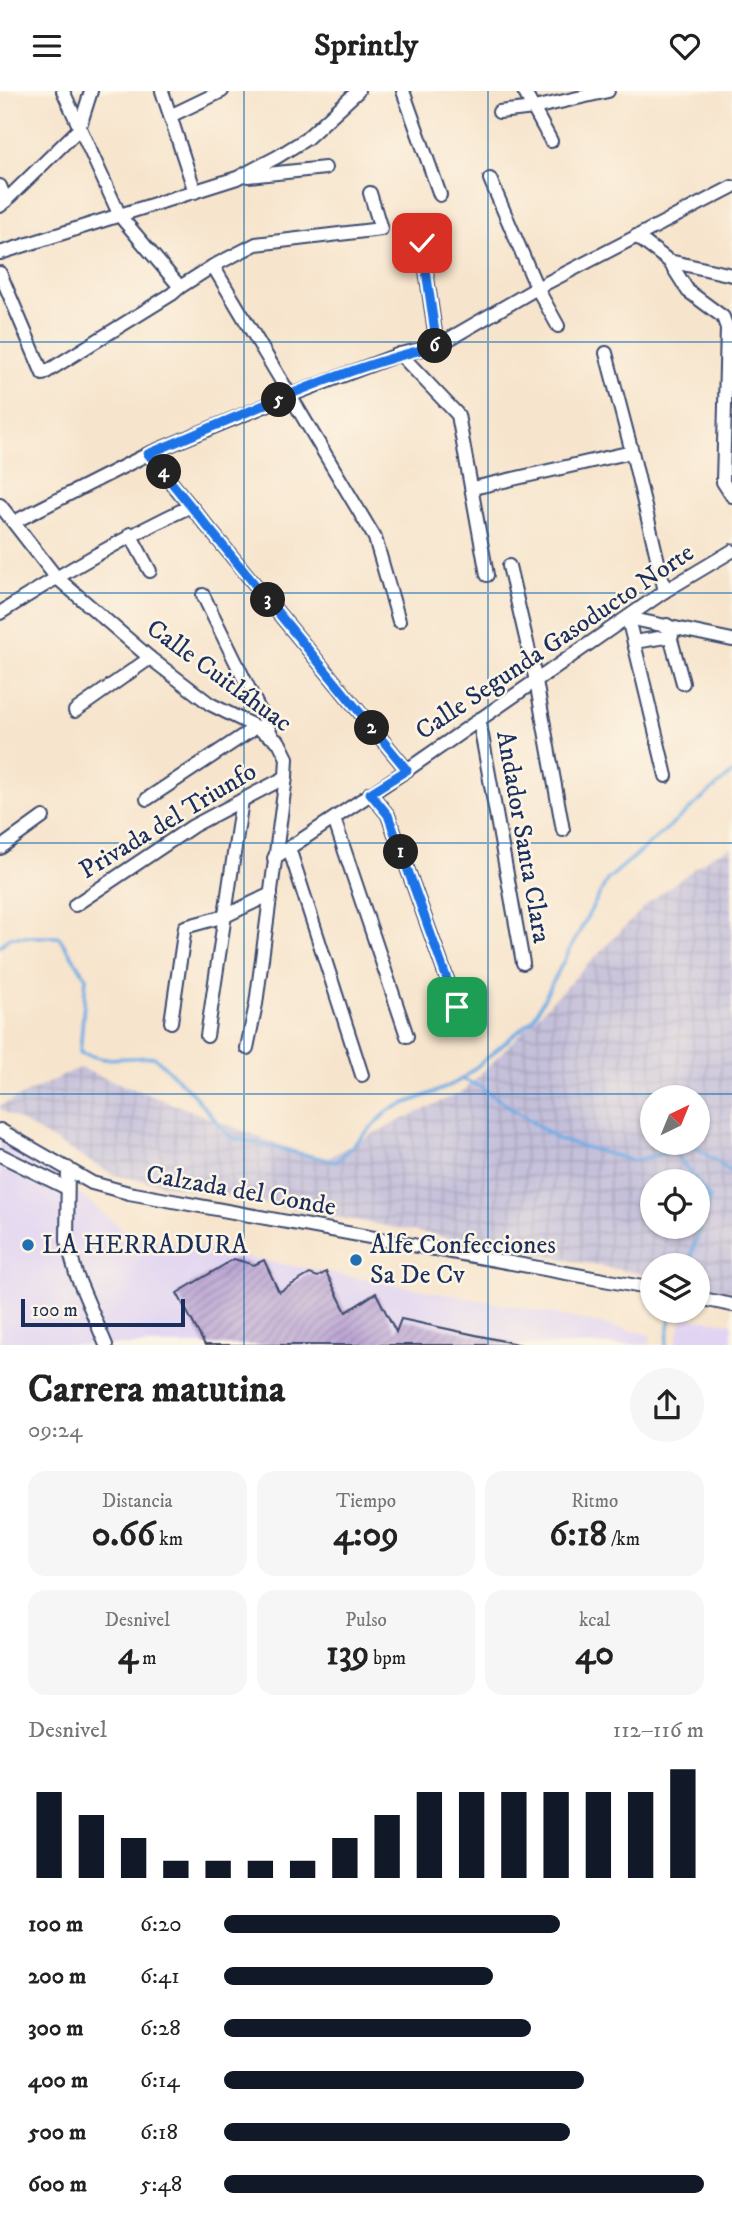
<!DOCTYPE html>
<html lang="es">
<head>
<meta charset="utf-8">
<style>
	:root { --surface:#fff; --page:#f6f6f6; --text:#222; --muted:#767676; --accent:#111827 }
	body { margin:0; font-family:"IM FELL DW Pica",serif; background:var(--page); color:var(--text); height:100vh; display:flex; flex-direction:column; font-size:26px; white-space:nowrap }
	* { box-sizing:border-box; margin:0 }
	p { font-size:23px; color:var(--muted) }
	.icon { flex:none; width:38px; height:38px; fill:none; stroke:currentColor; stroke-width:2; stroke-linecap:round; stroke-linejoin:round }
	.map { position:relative; height:1254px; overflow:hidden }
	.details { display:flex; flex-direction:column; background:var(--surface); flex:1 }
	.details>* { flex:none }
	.needle { width:46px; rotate:43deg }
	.tools { position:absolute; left:640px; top:994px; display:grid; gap:14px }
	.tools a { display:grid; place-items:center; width:70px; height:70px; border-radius:50%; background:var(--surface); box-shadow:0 2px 5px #0004; font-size:35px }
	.scale { position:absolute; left:21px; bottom:18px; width:164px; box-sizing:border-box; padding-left:7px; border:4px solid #1b2f5e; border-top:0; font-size:19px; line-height:24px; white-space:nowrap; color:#1b2f5e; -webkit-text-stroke:5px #fcf5e5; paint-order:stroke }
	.pin { position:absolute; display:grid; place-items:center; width:60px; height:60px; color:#fff; margin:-30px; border-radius:14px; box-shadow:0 4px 10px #0006 }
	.km { position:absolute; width:35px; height:35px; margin:-18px; border-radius:50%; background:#222; color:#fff; font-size:19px; line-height:35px; text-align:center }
	.round { display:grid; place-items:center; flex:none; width:74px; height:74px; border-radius:37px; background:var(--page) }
	.head { display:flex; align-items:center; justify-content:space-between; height:119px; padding:0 28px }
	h1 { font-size:38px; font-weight:700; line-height:52px }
	.figures { display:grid; grid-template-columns:repeat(3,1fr); gap:10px; height:119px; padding:7px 28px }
	.figures div { display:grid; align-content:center; border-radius:18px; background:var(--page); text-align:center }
	.figures b { font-size:35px; font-weight:700 }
	.figures small { font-size:19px; font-weight:400 }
	.figures p { font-size:19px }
	.chart { height:196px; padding:14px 28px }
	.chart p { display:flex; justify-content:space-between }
	.chart svg { width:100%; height:126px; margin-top:7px; stroke:var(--accent); stroke-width:6 }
	ul { padding:0 28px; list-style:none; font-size:23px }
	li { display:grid; grid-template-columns:112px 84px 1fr; align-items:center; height:52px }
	li i { height:18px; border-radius:9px; background:var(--accent) }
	header { display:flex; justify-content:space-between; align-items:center; height:91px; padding:0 28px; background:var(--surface); font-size:32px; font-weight:700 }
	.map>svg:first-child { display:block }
	.built { fill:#e1d4f3 }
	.industrial { fill:url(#industrial-grid); fill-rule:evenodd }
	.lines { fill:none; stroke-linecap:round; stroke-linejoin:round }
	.stream { stroke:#74afe5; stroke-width:3.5 }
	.building { fill:url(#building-hatch) }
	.minor-casing { stroke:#3c4a6e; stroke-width:16 }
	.minor { stroke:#fff; stroke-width:12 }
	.route-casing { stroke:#fff; stroke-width:14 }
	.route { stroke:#1a73e8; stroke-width:9 }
	.grid { fill:none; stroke:#1f6fb2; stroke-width:2; stroke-opacity:0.55 }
	.poi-dot { fill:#1f6fb2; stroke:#fcf5e5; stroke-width:2.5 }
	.labels { text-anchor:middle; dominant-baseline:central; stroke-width:5; stroke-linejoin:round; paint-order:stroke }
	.street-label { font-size:26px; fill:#1b2f5e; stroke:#fcf5e5 }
	.poi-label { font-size:26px; fill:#1b2f5e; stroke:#fcf5e5; text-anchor:start }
</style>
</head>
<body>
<header><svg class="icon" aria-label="menu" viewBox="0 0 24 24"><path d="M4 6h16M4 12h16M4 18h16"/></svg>Sprintly<svg class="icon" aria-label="heart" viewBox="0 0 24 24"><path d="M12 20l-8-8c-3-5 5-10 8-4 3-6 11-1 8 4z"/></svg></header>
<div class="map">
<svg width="732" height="1254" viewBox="0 0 732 1254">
	<defs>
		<pattern id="industrial-grid" width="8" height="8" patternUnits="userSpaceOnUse" patternTransform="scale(1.75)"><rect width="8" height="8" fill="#c5c0da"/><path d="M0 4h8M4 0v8" fill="none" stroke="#a9a5be"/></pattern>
		<pattern id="building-hatch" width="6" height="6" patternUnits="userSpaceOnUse" patternTransform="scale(1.75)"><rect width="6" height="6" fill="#bba5d4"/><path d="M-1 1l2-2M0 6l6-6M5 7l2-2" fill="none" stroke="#9787af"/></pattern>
	</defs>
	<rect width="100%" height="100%" fill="#fcf5e5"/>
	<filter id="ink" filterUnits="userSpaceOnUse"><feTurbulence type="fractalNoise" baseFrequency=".0143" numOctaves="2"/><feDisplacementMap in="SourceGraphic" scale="14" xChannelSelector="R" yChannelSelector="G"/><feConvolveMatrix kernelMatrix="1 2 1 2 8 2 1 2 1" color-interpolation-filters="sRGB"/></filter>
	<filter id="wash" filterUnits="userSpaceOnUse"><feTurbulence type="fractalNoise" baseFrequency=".00686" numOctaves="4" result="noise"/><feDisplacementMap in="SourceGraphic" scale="28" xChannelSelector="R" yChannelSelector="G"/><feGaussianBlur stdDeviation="1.57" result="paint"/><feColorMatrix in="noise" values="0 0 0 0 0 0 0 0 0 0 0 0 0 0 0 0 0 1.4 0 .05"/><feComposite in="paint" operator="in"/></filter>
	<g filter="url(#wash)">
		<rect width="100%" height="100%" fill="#f7e4cc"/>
		<!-- built -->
		<g class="built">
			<path d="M0 1044 66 1092 131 1145 555 1223 651 1244 649 1254H0Z"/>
			<path d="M682 1226 732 1232V1254H676Z"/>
		</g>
		<!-- industrial -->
		<path class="industrial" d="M732 756V1200L698 1194V1174H653V1185L113 1084 0 1018V1015L79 977 322 1070 380 1039 464 1000 647 813 711 765ZM653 1006H698V1052H653ZM653 1090H698V1136H653Z"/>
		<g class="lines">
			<!-- stream -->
			<g class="stream">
				<path d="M0 855 10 846H59L86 886 80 962 104 968 155 966 191 1001 230 1046 336 1071 389 1019 445 997 462 988 533 928 607 789 732 682"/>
				<path d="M462 988 479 995 557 1048 633 1070 694 1055 732 1081"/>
				<path d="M673 1060 697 1090"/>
				<path d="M688 1174 710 1107 698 1091"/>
				<path d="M666 1254 671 1225"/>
			</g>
		</g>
		<g id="blocks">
			<!-- building -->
			<path class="building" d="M234 1168 254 1174 264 1169 279 1201 310 1183 318 1186 326 1181 346 1221 376 1202 396 1241 401 1228 522 1254H205L177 1202Z"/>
		</g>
	</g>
	<g filter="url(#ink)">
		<use href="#blocks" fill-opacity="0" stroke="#3c4a6e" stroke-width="2"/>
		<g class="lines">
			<defs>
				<g id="minor">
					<path d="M63 0 120 125 180 196"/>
					<path d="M162 0 195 101"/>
					<path d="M403 0 440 104"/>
					<path d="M524 0 551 50"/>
					<path d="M499 21 534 17 608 0"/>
					<path d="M170 25 222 0"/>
					<path d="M248 85 325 77"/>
					<path d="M490 88 537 197 558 235"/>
					<path d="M0 95 6 110"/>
					<path d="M0 115 79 38 91 0"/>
					<path d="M636 145 669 170 732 184"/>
					<path d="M422 152 437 255"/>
					<path d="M0 162 237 87 277 66 306 48 358 0"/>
					<path d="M669 170 688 200 723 226 727 237 723 391 732 405"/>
					<path d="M213 175 375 447 399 530"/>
					<path d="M0 182 43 283 172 203 180 196 213 175 256 153 381 138 370 102"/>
					<path d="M606 262 632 361 665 500"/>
					<path d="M400 263 458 324 487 484"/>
					<path d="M148 363 407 679"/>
					<path d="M473 397 632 361"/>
					<path d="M0 414 56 486 150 567 210 613 256 636 279 651 287 667 286 686 256 913 247 957"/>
					<path d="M14 431 148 363 291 304 400 263 437 255 537 197 732 96"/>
					<path d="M130 443 150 480"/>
					<path d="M509 475 536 590 563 739"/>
					<path d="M203 504 272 645"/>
					<path d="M0 522C62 482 125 446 191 415"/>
					<path d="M667 534 683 592"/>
					<path d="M634 551 672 545"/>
					<path d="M75 620 150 567"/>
					<path d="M479 628 523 872"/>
					<path d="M666 685 628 527 732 549"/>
					<path d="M370 702 388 724 457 916"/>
					<path d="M147 708 256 636"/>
					<path d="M334 728 407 945"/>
					<path d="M0 757 43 726"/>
					<path d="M289 757 362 984"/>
					<path d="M274 767 407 679 665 500 732 460"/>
					<path d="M75 814 193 735 286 686"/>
					<path d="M171 931 185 836 225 825 271 803"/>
					<path d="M207 945 242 709"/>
					<path d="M0 1039 92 1092 129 1102 653 1198"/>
					<path d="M0 1064 67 1097"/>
					<path d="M68 1077 67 1150 76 1183 106 1254"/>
					<path d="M698 1207 732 1214"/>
				</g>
			</defs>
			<!-- minor casing -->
			<use href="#minor" class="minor-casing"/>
			<!-- minor -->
			<use href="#minor" class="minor"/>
		</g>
	</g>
	<g class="lines" filter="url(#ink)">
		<defs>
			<path id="route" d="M422 152 437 255C338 278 243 324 148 363L407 679 370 702 388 724 457 916"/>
		</defs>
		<!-- route casing -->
		<use href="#route" class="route-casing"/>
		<!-- route -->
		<use href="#route" class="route"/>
	</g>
	<!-- grid -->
	<path class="grid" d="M244 0V1254M488 0V1254M0 251H732M0 502H732M0 752H732M0 1003H732"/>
	<!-- markers -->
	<g class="poi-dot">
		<circle cx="28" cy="1154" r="7"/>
		<circle cx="356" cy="1169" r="7"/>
	</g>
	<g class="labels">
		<!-- street labels -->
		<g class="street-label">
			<text transform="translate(555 551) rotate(-34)">Calle Segunda Gasoducto Norte</text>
			<text transform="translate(219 585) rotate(36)">Calle Cuitláhuac</text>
			<text transform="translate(168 730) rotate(-31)">Privada del Triunfo</text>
			<text transform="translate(523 746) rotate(80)">Andador Santa Clara</text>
			<text transform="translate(241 1100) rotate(10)">Calzada del Conde</text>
		</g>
		<!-- poi labels -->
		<g class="poi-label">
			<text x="42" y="1154">LA HERRADURA</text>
			<text x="370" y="1154">Alfe Confecciones<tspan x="370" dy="30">Sa De Cv</tspan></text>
		</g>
	</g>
</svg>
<div class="tools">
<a><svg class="needle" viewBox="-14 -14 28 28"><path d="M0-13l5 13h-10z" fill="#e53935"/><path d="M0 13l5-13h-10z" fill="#767676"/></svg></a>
<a><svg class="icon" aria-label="locate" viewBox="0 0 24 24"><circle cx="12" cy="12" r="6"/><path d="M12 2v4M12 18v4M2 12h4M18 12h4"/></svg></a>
<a><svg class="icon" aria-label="layers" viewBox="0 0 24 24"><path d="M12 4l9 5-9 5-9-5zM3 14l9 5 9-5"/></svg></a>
</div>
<div class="scale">100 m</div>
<div class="pin" style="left:457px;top:916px;background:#1e9e55"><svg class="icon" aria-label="arrive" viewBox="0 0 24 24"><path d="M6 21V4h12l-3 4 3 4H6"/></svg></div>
<div class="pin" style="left:422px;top:152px;background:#d93025"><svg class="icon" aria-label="check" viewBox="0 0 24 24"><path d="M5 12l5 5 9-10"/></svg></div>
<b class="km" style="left:401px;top:761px">1</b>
<b class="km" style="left:372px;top:637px">2</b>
<b class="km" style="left:268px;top:509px">3</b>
<b class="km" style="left:164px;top:381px">4</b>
<b class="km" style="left:279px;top:309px">5</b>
<b class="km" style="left:435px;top:255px">6</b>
</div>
<section class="details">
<div class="head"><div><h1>Carrera matutina</h1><p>09:24</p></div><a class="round"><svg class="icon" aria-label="share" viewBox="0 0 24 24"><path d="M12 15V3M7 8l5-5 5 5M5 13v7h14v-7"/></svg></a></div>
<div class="figures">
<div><p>Distancia</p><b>0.66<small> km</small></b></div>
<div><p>Tiempo</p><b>4:09</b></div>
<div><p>Ritmo</p><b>6:18<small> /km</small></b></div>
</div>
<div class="figures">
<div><p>Desnivel</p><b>4<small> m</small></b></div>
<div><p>Pulso</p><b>139<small> bpm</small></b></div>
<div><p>kcal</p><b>40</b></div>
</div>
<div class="chart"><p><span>Desnivel</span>112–116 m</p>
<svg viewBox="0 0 160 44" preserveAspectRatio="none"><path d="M5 44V14M15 44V22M25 44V30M35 44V38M45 44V38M55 44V38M65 44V38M75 44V30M85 44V22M95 44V14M105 44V14M115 44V14M125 44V14M135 44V14M145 44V14M155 44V6"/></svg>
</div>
<ul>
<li><b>100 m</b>6:20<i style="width:70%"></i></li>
<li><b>200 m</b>6:41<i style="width:56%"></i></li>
<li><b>300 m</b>6:28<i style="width:64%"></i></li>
<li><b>400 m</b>6:14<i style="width:75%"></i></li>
<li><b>500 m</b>6:18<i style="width:72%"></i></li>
<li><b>600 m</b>5:48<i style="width:100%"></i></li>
</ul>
</section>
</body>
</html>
